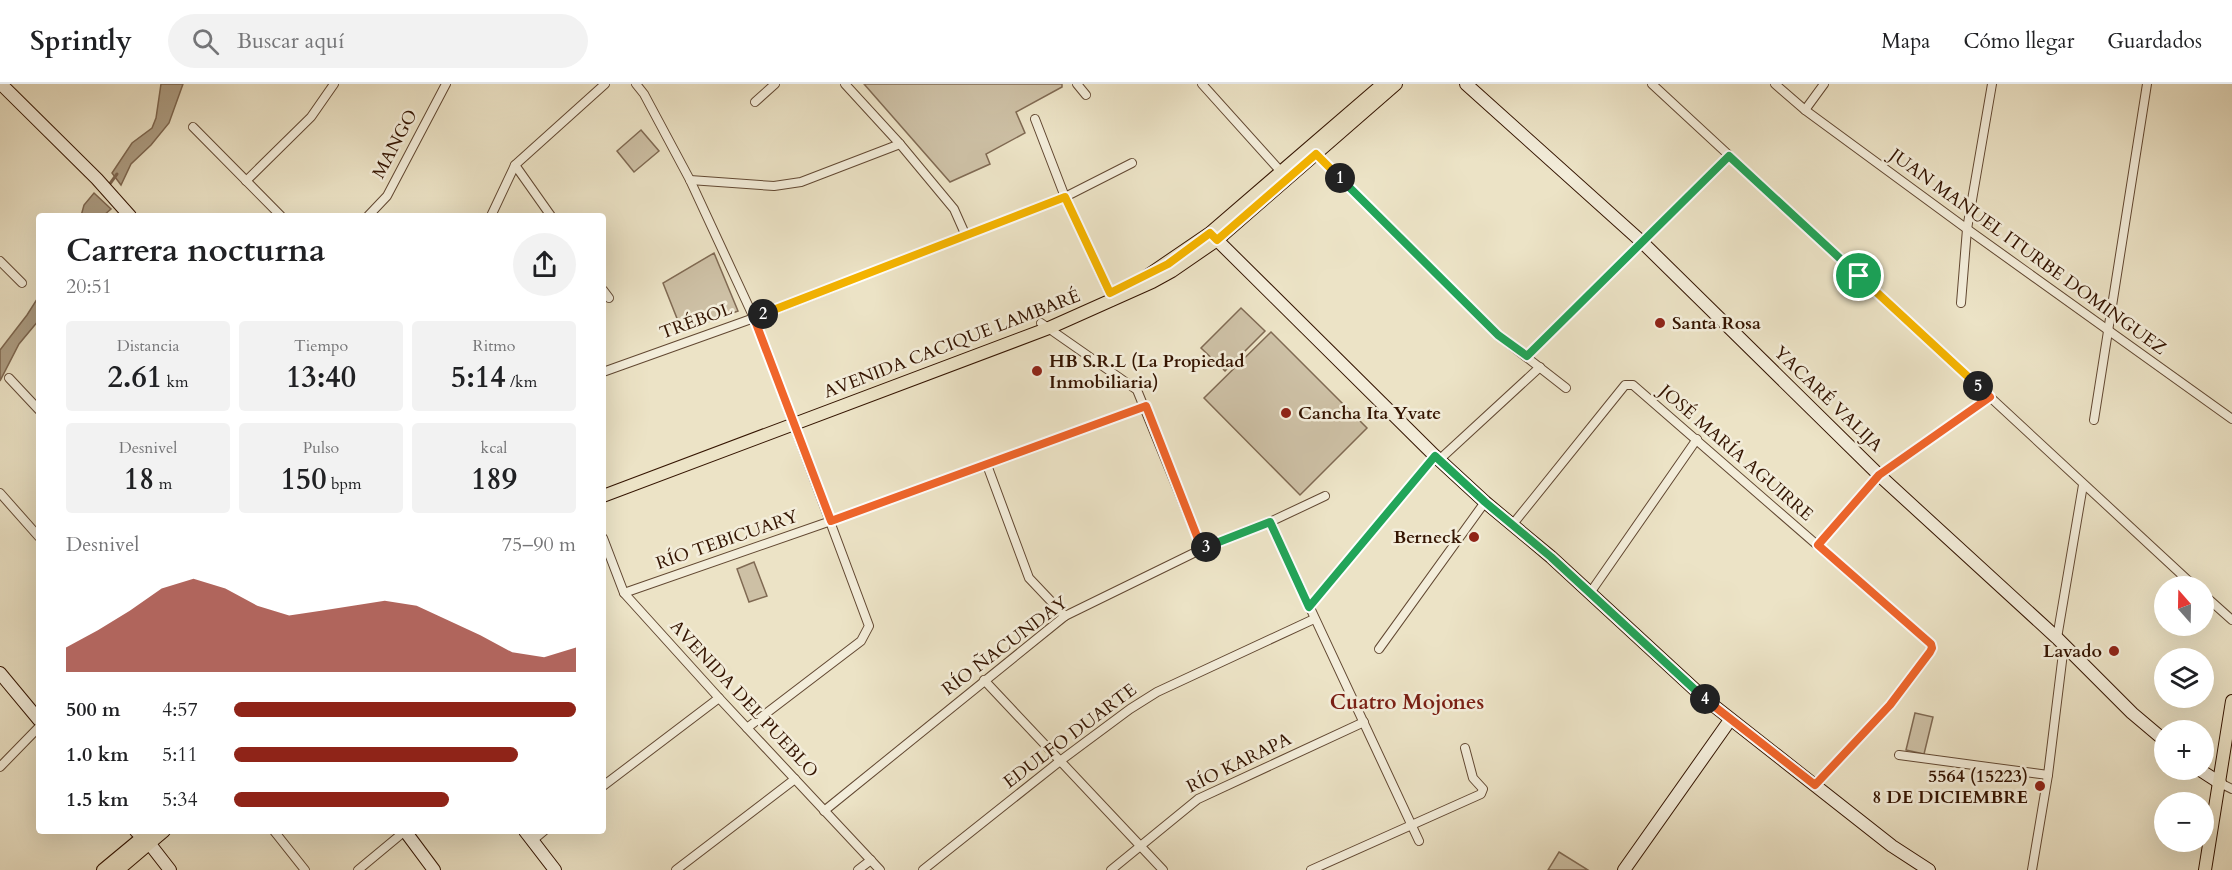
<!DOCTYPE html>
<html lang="es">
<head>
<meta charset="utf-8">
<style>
	:root { --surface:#fff; --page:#f2f2f2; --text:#202124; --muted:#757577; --line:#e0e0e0; --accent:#8f2418 }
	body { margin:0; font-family:Cardo,serif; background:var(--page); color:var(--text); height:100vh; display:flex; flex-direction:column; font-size:22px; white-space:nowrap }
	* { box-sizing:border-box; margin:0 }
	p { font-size:20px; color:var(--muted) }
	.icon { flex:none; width:33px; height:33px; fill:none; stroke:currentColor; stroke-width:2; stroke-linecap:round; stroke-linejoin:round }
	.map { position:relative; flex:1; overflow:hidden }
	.drawer { position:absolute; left:36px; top:129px; width:570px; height:621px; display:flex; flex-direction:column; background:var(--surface); border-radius:6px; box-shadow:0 6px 24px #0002 }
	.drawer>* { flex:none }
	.needle { width:39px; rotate:340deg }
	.controls { position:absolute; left:2154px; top:492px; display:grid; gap:12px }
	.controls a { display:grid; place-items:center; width:60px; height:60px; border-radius:50%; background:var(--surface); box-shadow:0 6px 24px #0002; font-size:30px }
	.pin { position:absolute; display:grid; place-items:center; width:51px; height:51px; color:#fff; margin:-26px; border:3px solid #fff; border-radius:50%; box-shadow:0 2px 6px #0007 }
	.km { position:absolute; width:30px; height:30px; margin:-15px; border-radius:50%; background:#222; color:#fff; font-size:16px; line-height:30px; text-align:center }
	.round { display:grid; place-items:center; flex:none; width:63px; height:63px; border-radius:32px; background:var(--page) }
	.headline { display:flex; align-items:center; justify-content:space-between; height:102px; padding:0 30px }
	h1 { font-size:33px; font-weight:600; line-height:45px }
	.metrics { display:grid; grid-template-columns:repeat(3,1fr); gap:9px; height:102px; padding:6px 30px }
	.metrics div { display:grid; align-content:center; border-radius:6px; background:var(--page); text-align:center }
	.metrics b { font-size:30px; font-weight:600 }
	.metrics small { font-size:16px; font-weight:400 }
	.metrics p { font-size:16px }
	.chart { height:168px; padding:12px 30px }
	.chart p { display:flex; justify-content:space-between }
	.chart svg { width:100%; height:108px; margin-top:6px; fill:var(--accent); opacity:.7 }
	ul { padding:0 30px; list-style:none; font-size:20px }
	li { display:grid; grid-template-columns:96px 72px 1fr; align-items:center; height:45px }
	li i { height:15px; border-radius:8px; background:var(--accent) }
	header { display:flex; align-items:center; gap:36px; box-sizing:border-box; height:84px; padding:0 30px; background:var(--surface); border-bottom:2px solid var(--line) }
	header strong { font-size:28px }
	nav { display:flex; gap:33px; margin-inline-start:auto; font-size:21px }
	.search { width:420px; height:54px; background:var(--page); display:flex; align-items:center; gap:15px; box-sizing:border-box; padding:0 21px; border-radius:33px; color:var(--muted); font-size:22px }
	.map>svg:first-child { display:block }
	.green { fill:#cdc0a5; stroke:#806a53; stroke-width:1.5 }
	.water { fill:#ad9d83; stroke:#7d664f; stroke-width:1.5 }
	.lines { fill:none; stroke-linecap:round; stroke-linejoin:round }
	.stream { stroke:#7d664f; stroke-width:3 }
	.street-casing { stroke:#624832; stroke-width:10 }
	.secondary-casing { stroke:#341401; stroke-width:14 }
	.primary-casing { stroke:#341401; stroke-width:14 }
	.street { stroke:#f3edda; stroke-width:8 }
	.secondary { stroke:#f3edda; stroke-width:12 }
	.primary { stroke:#ece3c6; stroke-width:12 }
	.split-1-casing { stroke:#fff; stroke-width:12 }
	.split-2-casing { stroke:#fff; stroke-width:12 }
	.split-3-casing { stroke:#fff; stroke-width:12 }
	.split-4-casing { stroke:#fff; stroke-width:12 }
	.split-5-casing { stroke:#fff; stroke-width:12 }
	.split-6-casing { stroke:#fff; stroke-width:12 }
	.split-1 { stroke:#22a559; stroke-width:8 }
	.split-2 { stroke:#f5b400; stroke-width:8 }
	.split-3 { stroke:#f0652b; stroke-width:8 }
	.split-4 { stroke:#22a559; stroke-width:8 }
	.split-5 { stroke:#f0652b; stroke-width:8 }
	.split-6 { stroke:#f5b400; stroke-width:8 }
	.poi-dot { fill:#8f2418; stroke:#f3edda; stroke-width:2 }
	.labels { text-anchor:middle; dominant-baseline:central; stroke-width:5; stroke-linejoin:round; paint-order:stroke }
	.street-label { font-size:18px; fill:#341401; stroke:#f3edda }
	.poi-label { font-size:18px; font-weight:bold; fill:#341401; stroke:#f3edda; text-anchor:start }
	.quarter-label { font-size:21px; font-weight:bold; fill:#7a1f14; stroke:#f3edda }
</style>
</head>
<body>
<header>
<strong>Sprintly</strong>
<div class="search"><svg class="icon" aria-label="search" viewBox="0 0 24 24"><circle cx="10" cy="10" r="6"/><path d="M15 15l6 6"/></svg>Buscar aquí</div>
<nav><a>Mapa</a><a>Cómo llegar</a><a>Guardados</a></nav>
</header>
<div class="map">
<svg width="2232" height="786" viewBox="0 0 2232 786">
	<rect width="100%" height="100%" fill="#ece3c6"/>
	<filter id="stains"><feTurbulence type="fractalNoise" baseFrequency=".00333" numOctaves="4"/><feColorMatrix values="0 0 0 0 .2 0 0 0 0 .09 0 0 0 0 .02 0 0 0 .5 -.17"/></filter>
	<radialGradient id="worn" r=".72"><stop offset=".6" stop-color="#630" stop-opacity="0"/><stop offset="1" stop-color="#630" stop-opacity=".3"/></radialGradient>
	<!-- green -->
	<g class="green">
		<path d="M864 0H1062V3L1016 28 1025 49 986 70 990 80 950 98Z"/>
		<path d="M641 46 659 67 634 88 617 67Z"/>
		<path d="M714 169 738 227 682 247 663 199Z"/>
		<path d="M1241 224 1265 247 1225 287 1201 264Z"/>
		<path d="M1271 248 1367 344 1300 411 1204 314Z"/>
		<path d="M754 478 767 512 749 518 737 485Z"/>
		<path d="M1915 629 1933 633 1924 670 1906 666Z"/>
		<path d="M1559 768 1588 786H1548Z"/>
	</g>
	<!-- water -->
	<g class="water">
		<path d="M161 0H183L169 39 151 61 131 80 121 101 112 89 132 59 152 44 156 34Z"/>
		<path d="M94 109 111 125 103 132H81L84 121Z"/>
		<path d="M39 212V236L19 260 0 297V266L27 231Z"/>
	</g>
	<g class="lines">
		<!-- stream -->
		<path class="stream" d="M109 101 117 90"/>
		<defs>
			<g id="street">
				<path d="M636 0 644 10 690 96 754 234 869 542 861 557 747 644"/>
				<path d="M845 0 900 60 954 125 966 152"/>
				<path d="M1077 0 1086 11"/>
				<path d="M1202 0 1283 90"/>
				<path d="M1652 0 2194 502"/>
				<path d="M1775 0 1805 26 1967 145 2232 335"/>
				<path d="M755 18 775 0"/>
				<path d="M1805 26 1824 0"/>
				<path d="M1035 35 1065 113 1113 217"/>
				<path d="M193 43 281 132"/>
				<path d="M1312 66 1498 251 1566 304"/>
				<path d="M515 81 551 132"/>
				<path d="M690 96 774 102 801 98 900 60"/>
				<path d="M246 97 311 33 334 0"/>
				<path d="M368 132 387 112 446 0"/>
				<path d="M491 132 515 81 605 0"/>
				<path d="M0 177 22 199"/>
				<path d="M603 206 609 214"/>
				<path d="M1961 219 1967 145 1992 0"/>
				<path d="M1041 239 1137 306 1202 465"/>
				<path d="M1527 272 1729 72"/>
				<path d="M603 288 754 234 1065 113 1132 79"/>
				<path d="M9 294 39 326"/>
				<path d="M2094 336 2147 0"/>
				<path d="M1439 376 1540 283"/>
				<path d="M987 381 1029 494 1065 532"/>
				<path d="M0 409 39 453"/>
				<path d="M1270 438 1419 757"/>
				<path d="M1513 440 1625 301H1633L1931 560 1932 564 1930 568 1890 621 1815 701"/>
				<path d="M603 454 624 509 719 614 880 786"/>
				<path d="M1818 461 1879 391 1990 313"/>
				<path d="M624 509 831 437 1145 322"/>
				<path d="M1590 509 1697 355"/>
				<path d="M2204 511 2232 536"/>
				<path d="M1309 523 1435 372"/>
				<path d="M2057 554 2083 401"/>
				<path d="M1379 565 1485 418"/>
				<path d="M984 596 1163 786"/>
				<path d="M1899 671 2048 691"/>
				<path d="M0 683 39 643"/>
				<path d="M2220 699 2232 705"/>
				<path d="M603 702 719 614"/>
				<path d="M824 727 1065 532 1202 465 1270 438 1325 412"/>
				<path d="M274 747 305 786"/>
				<path d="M532 757 544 747"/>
				<path d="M358 786 405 747"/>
				<path d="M676 786 795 695"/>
				<path d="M858 786 871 776"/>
				<path d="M923 786 1060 677 1130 625 1157 608 1314 535"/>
				<path d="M1111 786 1198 715 1364 638"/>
				<path d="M1311 786 1481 710 1483 705 1473 694 1465 664"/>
				<path d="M2032 786 2048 691 2064 561"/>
			</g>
			<g id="secondary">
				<path d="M1 0 97 95 130 132"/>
				<path d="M1466 0 1643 159 1879 391 2057 554 2132 629 2164 656"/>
				<path d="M1211 150 1435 372 1485 418 1551 473 1704 614 1892 762 1929 786"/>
				<path d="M0 589 39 636"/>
				<path d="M2200 686 2220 699"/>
				<path d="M136 747 149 759 170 786"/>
				<path d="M405 747 434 786"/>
				<path d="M525 747 555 786"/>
				<path d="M1624 786 1730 636"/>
			</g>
			<g id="primary">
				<path d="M1147 192 1210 149 1383 0"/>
				<path d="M603 412 1049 244 1152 198 1172 187 1217 156 1396 0"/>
				<path d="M103 786 150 747"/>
				<path d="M118 786 164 747"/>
				<path d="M2205 786 2232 617"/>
			</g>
		</defs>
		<!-- street casing -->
		<use href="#street" class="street-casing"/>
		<!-- secondary casing -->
		<use href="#secondary" class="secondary-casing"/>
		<!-- primary casing -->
		<use href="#primary" class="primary-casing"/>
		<!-- street -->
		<use href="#street" class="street"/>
		<!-- secondary -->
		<use href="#secondary" class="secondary"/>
		<!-- primary -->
		<use href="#primary" class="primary"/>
	</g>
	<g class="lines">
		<defs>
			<path id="split-1" d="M1340 94 1498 251 1527 272 1729 72 1859 192"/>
			<path id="split-2" d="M763 230 1065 113 1110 209 1168 180 1210 149 1217 156 1316 70 1340 94"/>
			<path id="split-3" d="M763 230 754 234 831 437 1146 322 1202 465 1206 463"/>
			<path id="split-4" d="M1206 463 1270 438 1309 523 1435 372 1485 418 1551 473 1705 615"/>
			<path id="split-5" d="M1705 615 1815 701 1890 621 1930 568 1932 564 1931 560 1818 461 1879 391 1990 313 1978 302"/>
			<path id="split-6" d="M1859 192 1978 302"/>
		</defs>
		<!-- split-1 casing -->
		<use href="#split-1" class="split-1-casing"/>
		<!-- split-2 casing -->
		<use href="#split-2" class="split-2-casing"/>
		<!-- split-3 casing -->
		<use href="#split-3" class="split-3-casing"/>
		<!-- split-4 casing -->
		<use href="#split-4" class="split-4-casing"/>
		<!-- split-5 casing -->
		<use href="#split-5" class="split-5-casing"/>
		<!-- split-6 casing -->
		<use href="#split-6" class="split-6-casing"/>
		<!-- split-1 -->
		<use href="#split-1" class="split-1"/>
		<!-- split-2 -->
		<use href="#split-2" class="split-2"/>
		<!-- split-3 -->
		<use href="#split-3" class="split-3"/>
		<!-- split-4 -->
		<use href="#split-4" class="split-4"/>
		<!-- split-5 -->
		<use href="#split-5" class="split-5"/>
		<!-- split-6 -->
		<use href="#split-6" class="split-6"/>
	</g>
	<!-- markers -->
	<g class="poi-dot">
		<circle cx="1660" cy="239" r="6"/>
		<circle cx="1037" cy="287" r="6"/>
		<circle cx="1286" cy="329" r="6"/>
		<circle cx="1474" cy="453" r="6"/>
		<circle cx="2114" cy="567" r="6"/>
		<circle cx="2040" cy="702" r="6"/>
	</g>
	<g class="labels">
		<!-- street labels -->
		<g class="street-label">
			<text transform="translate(395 60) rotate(-62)">MANGO</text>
			<text transform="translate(2028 168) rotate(36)">JUAN MANUEL ITURBE DOMINGUEZ</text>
			<text transform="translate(696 237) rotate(-20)">TRÉBOL</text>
			<text transform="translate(952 260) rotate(-21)">AVENIDA CACIQUE LAMBARÉ</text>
			<text transform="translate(1828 315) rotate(44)">YACARÉ VALIJA</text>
			<text transform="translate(1736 369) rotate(41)">JOSÉ MARÍA AGUIRRE</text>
			<text transform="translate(727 456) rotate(-19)">RÍO TEBICUARY</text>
			<text transform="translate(1005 562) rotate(-37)">RÍO ÑACUNDAY</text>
			<text transform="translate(744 615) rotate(47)">AVENIDA DEL PUEBLO</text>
			<text transform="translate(1070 652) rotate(-37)">EDULFO DUARTE</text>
			<text transform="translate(1239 679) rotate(-26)">RÍO KARAPA</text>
		</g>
		<!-- poi labels -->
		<g class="poi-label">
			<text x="1672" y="239">Santa Rosa</text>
			<text x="1049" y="277">HB S.R.L (La Propiedad<tspan x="1049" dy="21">Inmobiliaria)</tspan></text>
			<text x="1298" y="329">Cancha Ita Yvate</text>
			<text x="1462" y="453" text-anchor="end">Berneck</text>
			<text x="2102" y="567" text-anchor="end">Lavado</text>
			<text x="2028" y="692" text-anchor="end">5564 (15223)<tspan x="2028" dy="21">8 DE DICIEMBRE</tspan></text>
		</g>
		<!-- quarter labels -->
		<g class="quarter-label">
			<text x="1407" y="618">Cuatro Mojones</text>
		</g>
	</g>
	<rect width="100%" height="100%" filter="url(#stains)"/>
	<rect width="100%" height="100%" fill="url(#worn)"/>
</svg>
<div class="controls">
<a><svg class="needle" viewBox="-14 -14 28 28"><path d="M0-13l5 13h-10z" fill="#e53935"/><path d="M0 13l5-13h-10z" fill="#757577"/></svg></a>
<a><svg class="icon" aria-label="layers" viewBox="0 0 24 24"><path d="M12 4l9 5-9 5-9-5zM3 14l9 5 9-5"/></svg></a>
<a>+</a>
<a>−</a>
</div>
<div class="pin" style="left:1859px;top:192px;background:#1e9e55"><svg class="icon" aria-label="arrive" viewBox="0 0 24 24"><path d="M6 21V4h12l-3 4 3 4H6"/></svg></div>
<b class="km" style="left:1340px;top:94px">1</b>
<b class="km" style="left:763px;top:230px">2</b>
<b class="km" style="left:1206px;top:463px">3</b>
<b class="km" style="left:1705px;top:615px">4</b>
<b class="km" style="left:1978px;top:302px">5</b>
<section class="drawer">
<div class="headline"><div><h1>Carrera nocturna</h1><p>20:51</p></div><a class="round"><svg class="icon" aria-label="share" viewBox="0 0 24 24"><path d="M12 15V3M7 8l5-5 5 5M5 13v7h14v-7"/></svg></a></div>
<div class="metrics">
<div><p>Distancia</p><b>2.61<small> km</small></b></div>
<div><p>Tiempo</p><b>13:40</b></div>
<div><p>Ritmo</p><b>5:14<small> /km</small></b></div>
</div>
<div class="metrics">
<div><p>Desnivel</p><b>18<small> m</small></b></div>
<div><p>Pulso</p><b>150<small> bpm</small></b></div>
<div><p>kcal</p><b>189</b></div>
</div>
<div class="chart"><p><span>Desnivel</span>75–90 m</p>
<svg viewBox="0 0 160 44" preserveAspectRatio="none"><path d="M0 44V34L10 27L20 19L30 10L40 6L50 10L60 17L70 21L80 19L90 17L100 15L110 17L120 23L130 29L140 36L150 38L160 34V44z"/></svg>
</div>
<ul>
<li><b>500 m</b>4:57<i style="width:100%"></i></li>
<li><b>1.0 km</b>5:11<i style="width:83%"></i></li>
<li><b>1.5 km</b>5:34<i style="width:63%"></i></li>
</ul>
</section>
</div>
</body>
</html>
